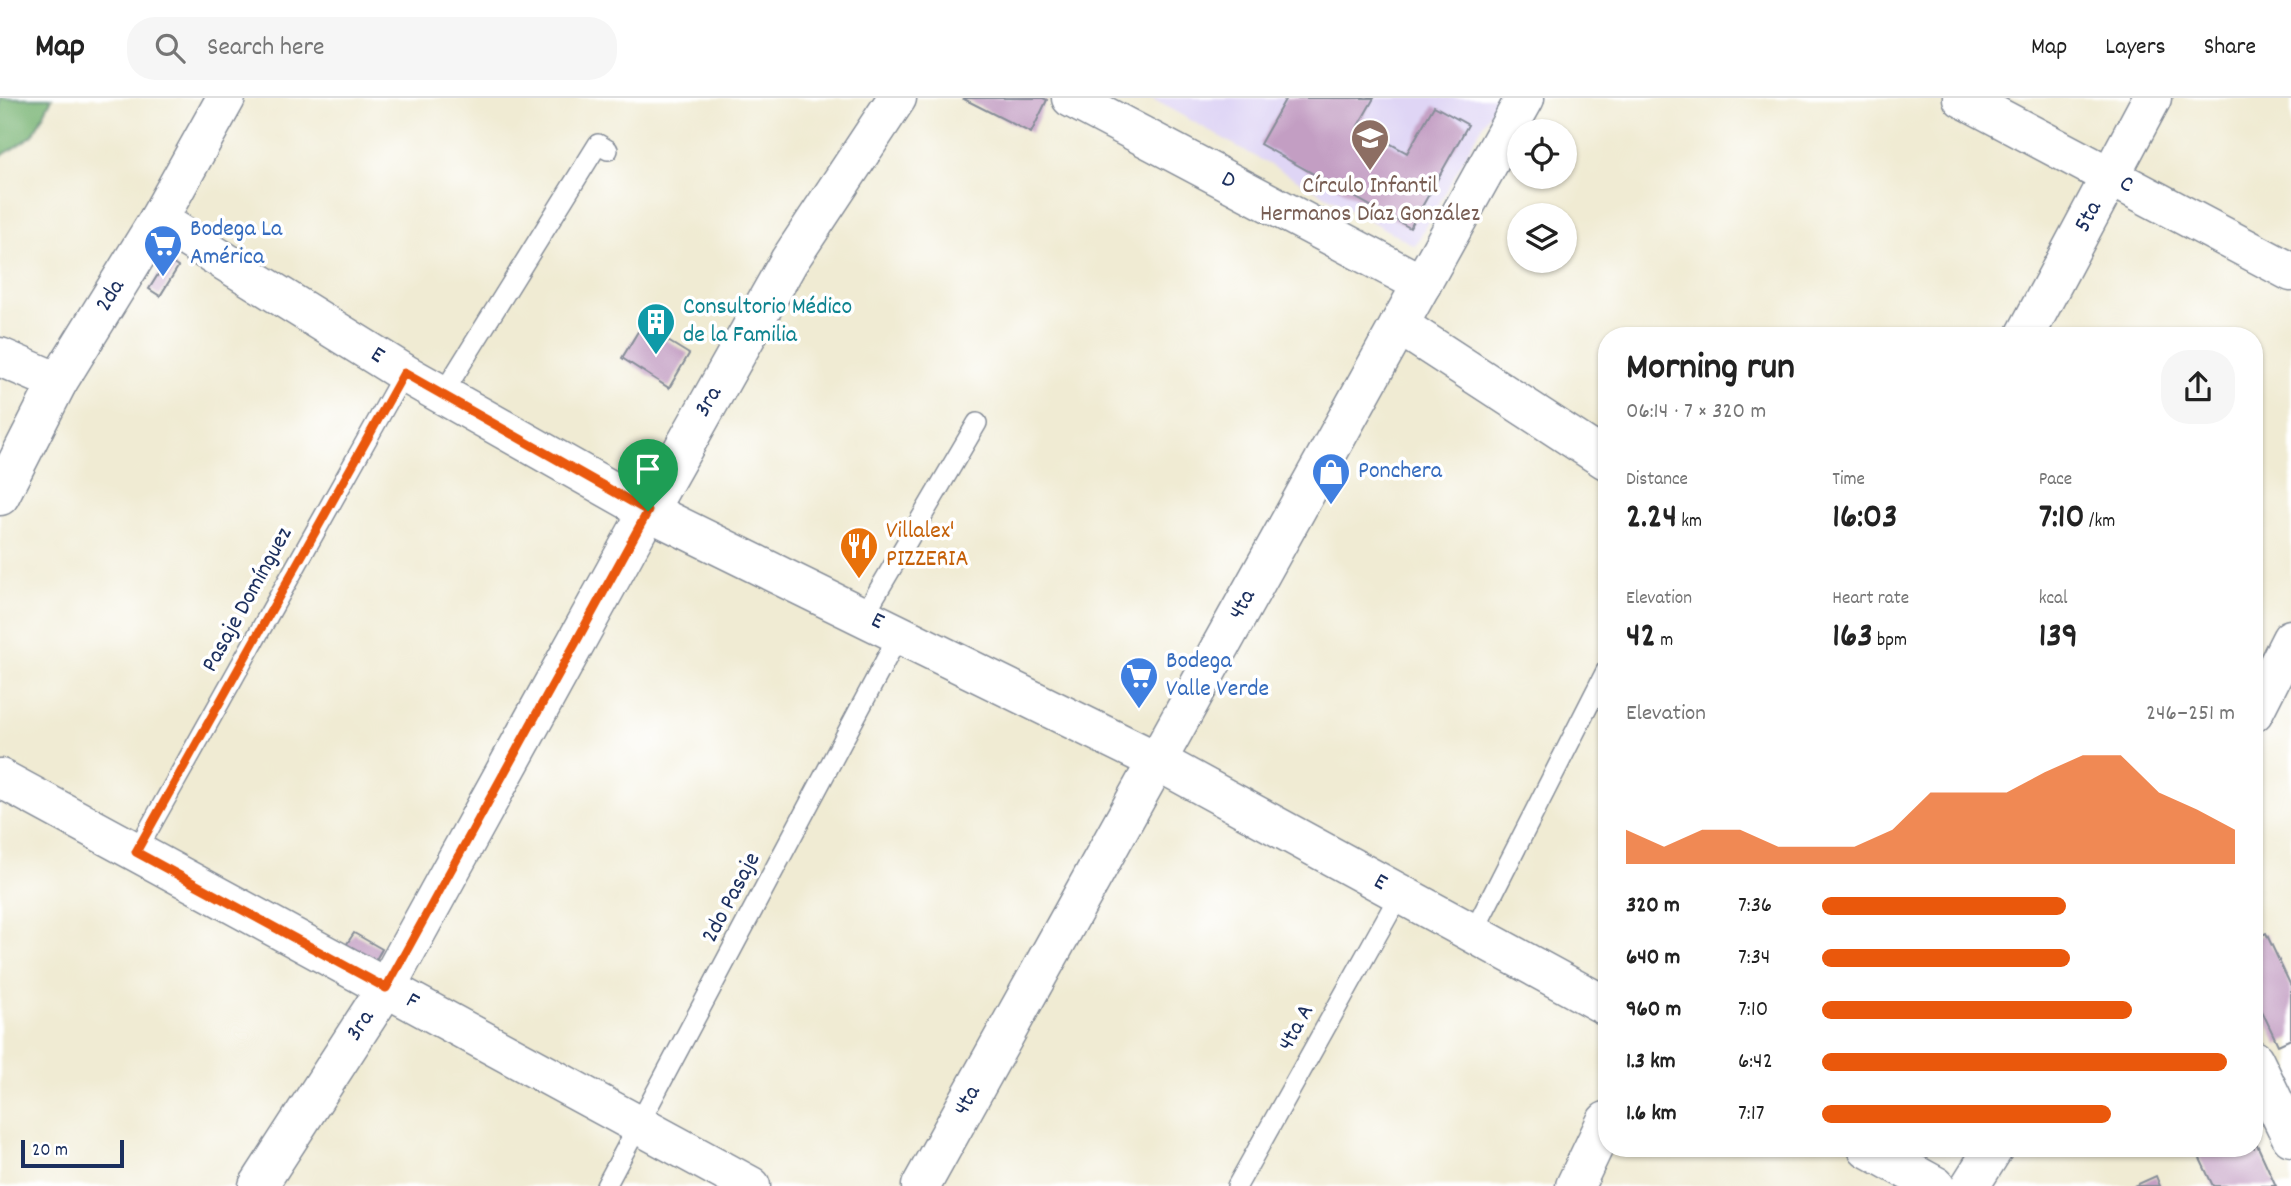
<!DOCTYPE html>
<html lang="en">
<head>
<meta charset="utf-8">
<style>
	:root { --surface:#fff; --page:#f6f6f6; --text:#222; --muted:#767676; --line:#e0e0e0; --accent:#ea580c }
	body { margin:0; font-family:Dekko,sans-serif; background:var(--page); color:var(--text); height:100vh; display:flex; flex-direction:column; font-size:26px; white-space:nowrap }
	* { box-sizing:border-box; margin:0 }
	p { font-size:23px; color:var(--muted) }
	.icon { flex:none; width:38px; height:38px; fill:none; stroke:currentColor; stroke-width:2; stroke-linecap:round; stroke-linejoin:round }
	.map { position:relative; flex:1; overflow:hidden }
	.sheet { position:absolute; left:1598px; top:229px; width:665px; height:830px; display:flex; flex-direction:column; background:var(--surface); border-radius:28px; box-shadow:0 2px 5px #0004 }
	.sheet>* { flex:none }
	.fabs { position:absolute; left:1507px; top:21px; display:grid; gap:14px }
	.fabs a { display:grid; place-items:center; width:70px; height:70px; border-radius:50%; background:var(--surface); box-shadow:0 2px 5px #0004; font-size:35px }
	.scale { position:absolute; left:21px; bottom:18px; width:103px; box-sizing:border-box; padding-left:7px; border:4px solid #1b2f5e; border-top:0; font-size:19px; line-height:24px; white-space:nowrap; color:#1b2f5e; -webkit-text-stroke:5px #fff; paint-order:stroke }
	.pin { position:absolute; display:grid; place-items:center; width:60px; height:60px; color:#fff; margin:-72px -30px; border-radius:50% 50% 50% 0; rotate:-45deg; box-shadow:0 0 7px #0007 }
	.pin .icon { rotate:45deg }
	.round { display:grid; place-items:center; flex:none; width:74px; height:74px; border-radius:28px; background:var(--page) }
	.overview { display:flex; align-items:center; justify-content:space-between; height:119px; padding:0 28px }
	h1 { font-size:38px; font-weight:700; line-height:52px }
	.stats { display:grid; grid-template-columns:repeat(3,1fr); gap:10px; height:119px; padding:7px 28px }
	.stats div { display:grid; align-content:center }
	.stats b { font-size:35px; font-weight:700 }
	.stats small { font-size:19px; font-weight:400 }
	.stats p { font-size:19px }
	.chart { height:196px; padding:14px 28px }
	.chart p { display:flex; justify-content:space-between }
	.chart svg { width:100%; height:126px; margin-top:7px; fill:var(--accent); opacity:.7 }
	ul { padding:0 28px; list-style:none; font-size:23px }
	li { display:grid; grid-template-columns:112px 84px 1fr; align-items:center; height:52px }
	li i { height:18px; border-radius:9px; background:var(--accent) }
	header { display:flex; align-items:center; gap:42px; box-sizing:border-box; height:98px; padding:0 35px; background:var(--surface); border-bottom:2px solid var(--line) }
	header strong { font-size:33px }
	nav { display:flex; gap:38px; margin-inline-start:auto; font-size:24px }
	.search { width:490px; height:63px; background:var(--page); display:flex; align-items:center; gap:18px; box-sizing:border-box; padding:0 24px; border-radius:28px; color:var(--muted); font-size:26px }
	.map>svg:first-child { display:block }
	.built { fill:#dfd5f5 }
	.forest { fill:#78b473; stroke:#4a7268; stroke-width:2 }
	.building { fill:#c39ec3 }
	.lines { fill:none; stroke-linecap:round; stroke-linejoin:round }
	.service-casing { stroke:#868d98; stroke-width:22 }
	.minor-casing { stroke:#868d98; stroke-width:41 }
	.tertiary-casing { stroke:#868d98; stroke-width:41 }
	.service { stroke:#fff; stroke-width:19 }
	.minor { stroke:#fff; stroke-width:38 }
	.tertiary { stroke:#fff; stroke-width:38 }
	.route-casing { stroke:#fff; stroke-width:14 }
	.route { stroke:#ea580c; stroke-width:9 }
	.labels { text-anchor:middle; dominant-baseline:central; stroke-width:7; stroke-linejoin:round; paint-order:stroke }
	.street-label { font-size:24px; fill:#1b2f5e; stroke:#fff }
	.education-label { font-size:24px; fill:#785e54; stroke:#fff }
	.shop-label { font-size:24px; fill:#366cbe; stroke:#fff; text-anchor:start }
	.culture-label { font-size:24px; fill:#0d838f; stroke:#fff; text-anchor:start }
	.food-label { font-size:24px; fill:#c56008; stroke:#fff; text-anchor:start }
</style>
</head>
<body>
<header>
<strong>Map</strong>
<div class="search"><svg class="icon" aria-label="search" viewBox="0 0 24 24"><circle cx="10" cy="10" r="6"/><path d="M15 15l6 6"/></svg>Search here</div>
<nav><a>Map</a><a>Layers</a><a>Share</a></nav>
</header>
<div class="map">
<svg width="2291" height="1088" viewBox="0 0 2291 1088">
	<rect width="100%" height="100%" fill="#fff"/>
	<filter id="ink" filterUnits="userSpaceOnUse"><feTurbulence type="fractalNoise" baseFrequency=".0143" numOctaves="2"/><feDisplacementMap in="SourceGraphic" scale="14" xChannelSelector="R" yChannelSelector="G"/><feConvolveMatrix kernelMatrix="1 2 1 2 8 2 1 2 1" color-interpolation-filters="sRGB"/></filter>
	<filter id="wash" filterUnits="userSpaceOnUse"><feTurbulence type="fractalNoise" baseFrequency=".00686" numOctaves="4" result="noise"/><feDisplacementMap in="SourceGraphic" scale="28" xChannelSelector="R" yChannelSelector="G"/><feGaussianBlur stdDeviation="1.57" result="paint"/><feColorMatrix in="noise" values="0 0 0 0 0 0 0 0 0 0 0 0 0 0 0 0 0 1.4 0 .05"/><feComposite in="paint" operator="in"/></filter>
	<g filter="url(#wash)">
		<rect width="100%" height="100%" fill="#f0ebd3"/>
		<!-- built -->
		<path class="built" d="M1151 0H1498L1415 148Z"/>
		<!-- forest -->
		<path class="forest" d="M0 0H52L33 37 0 59Z"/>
		<g id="blocks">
			<!-- building -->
			<g class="building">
				<path d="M962 0H1043L1047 2 1031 35Z"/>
				<path d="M1286 0H1374L1358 28 1407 55 1434 8 1468 27 1410 130 1260 46Z"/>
				<path d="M167 162 178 169 160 198 149 191Z"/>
				<path d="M642 227 689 256 669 290 622 260Z"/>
				<path d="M354 835 382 851 370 872 341 855Z"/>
				<path d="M2266 835 2291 888V941L2278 947 2254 896V841Z"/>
				<path d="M2254 1040 2276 1088H2213L2195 1050H2254Z"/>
				<path d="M2156 1078 2160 1088H2134Z"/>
			</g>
		</g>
	</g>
	<g filter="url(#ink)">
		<use href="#blocks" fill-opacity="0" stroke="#868d98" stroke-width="2"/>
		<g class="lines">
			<defs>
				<g id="service">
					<path d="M442 297 598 46 608 52"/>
					<path d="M864 517 977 325"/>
					<path d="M136 754 404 275"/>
					<path d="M1473 835 1606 573"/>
					<path d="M606 1088 900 535"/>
					<path d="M1237 1088 1400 796"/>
				</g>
				<g id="minor">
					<path d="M1071 0 1422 186"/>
					<path d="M1962 0 2291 174"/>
					<path d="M158 122 404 275 648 413 1157 663 1606 908"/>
					<path d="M1399 227 1606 362"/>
					<path d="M2025 238 2152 0"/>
					<path d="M0 259 58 284"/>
					<path d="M0 398 58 284 158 122 226 0"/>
					<path d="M2254 614 2291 541"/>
					<path d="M0 680 751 1088"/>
					<path d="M2254 962 2291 1039"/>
					<path d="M1867 1050 1936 1088"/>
					<path d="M1575 1088 1606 1023"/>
					<path d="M1970 1088 1994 1050"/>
				</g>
				<g id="tertiary">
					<path d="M258 1088 386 890 648 413 789 163 897 0"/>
					<path d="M921 1088 1525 0"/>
				</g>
			</defs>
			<!-- service casing -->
			<use href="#service" class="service-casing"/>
			<!-- minor casing -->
			<use href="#minor" class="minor-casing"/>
			<!-- tertiary casing -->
			<use href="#tertiary" class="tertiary-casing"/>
			<!-- service -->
			<use href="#service" class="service"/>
			<!-- minor -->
			<use href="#minor" class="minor"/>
			<!-- tertiary -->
			<use href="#tertiary" class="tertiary"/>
		</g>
	</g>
	<g class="lines" filter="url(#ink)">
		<defs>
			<path id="route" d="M404 275 648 413 386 890 136 754Z"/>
		</defs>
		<!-- route casing -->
		<use href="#route" class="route-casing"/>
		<!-- route -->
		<use href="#route" class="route"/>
	</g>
	<!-- icons -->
	<defs>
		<symbol id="school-pin" viewBox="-11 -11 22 30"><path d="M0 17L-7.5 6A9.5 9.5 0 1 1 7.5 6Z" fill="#8d6e63" stroke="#fff"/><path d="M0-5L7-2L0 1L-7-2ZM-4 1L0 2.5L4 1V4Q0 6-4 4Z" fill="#fff"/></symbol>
		<symbol id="supermarket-pin" viewBox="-11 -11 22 30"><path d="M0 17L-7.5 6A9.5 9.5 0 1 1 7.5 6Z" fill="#3f7fe0" stroke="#fff"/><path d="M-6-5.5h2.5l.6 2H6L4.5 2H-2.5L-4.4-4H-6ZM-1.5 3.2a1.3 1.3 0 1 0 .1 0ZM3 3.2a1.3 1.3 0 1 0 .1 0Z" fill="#fff"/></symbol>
		<symbol id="building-pin" viewBox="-11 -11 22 30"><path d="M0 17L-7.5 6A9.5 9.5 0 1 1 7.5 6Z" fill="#0f9aa8" stroke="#fff"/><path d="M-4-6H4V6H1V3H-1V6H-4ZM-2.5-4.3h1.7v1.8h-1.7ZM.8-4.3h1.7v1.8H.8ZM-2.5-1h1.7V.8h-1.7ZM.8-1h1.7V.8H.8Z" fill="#fff"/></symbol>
		<symbol id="shop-pin" viewBox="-11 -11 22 30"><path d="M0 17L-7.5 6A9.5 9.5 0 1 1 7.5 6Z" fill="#3f7fe0" stroke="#fff"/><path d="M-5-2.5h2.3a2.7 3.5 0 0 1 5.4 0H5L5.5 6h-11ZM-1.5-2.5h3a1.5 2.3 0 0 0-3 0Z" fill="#fff"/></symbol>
		<symbol id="restaurant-pin" viewBox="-11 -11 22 30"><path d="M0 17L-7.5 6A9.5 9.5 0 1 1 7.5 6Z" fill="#e8710a" stroke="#fff"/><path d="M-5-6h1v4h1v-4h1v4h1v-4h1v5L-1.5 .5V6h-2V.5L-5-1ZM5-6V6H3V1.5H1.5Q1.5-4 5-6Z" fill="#fff"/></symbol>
	</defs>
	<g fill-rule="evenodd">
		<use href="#school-pin" x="1348" y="18" width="44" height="60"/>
		<use href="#supermarket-pin" x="141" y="124" width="44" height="60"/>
		<use href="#building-pin" x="634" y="202" width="44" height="60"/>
		<use href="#shop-pin" x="1309" y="352" width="44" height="60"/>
		<use href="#restaurant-pin" x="837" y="426" width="44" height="60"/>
		<use href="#supermarket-pin" x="1117" y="556" width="44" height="60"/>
	</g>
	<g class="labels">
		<!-- street labels -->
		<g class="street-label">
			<text transform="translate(1228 83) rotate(28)">D</text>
			<text transform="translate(2126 87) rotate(28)">C</text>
			<text transform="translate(2089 119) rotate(-62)">5ta</text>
			<text transform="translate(111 198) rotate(-58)">2da</text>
			<text transform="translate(377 258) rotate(32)">E</text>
			<text transform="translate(709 304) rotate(-60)">3ra</text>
			<text transform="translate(248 502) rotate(-61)">Pasaje Domínguez</text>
			<text transform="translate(1243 507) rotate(-61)">4ta</text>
			<text transform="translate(877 524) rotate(26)">E</text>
			<text transform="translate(1380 785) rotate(29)">E</text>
			<text transform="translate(732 800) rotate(-62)">2do Pasaje</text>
			<text transform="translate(412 904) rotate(28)">F</text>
			<text transform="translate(361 928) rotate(-57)">3ra</text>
			<text transform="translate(1297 930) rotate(-61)">4ta A</text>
			<text transform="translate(968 1003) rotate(-61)">4ta</text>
		</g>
		<!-- education labels -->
		<g class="education-label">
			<text x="1370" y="89">Círculo Infantil<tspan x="1370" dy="28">Hermanos Díaz González</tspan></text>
		</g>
		<!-- shop labels -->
		<g class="shop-label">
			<text x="190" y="132">Bodega La<tspan x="190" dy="28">América</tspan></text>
			<text x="1358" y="374">Ponchera</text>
			<text x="1166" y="564">Bodega<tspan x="1166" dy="28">Valle Verde</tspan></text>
		</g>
		<!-- culture labels -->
		<g class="culture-label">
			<text x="683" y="210">Consultorio Médico<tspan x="683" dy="28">de la Familia</tspan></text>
		</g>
		<!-- food labels -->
		<g class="food-label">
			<text x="886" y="434">Villalex'<tspan x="886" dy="28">PIZZERIA</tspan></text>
		</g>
	</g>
</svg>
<div class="fabs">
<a><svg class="icon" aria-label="locate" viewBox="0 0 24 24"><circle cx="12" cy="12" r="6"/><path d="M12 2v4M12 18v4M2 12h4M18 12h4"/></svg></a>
<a><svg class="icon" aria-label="layers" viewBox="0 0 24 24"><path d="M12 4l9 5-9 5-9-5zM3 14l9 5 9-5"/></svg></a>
</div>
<div class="scale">20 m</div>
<div class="pin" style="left:648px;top:413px;background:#1e9e55"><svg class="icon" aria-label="arrive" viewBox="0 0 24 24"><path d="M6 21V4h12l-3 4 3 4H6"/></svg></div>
<section class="sheet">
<div class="overview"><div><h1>Morning run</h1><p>06:14 · 7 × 320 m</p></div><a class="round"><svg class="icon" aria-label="share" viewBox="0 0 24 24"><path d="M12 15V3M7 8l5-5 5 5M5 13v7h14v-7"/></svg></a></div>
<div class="stats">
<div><p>Distance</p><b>2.24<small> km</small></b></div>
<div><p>Time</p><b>16:03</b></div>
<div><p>Pace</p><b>7:10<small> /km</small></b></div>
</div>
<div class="stats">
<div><p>Elevation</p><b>42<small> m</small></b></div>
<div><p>Heart rate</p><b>163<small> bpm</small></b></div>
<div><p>kcal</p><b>139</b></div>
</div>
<div class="chart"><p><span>Elevation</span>246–251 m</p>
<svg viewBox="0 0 160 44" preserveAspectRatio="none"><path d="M0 44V32L10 38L20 32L30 32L40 38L50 38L60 38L70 32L80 19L90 19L100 19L110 12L120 6L130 6L140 19L150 25L160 32V44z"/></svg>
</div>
<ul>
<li><b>320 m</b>7:36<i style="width:59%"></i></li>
<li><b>640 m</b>7:34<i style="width:60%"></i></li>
<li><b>960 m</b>7:10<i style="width:75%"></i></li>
<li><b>1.3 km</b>6:42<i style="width:98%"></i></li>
<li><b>1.6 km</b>7:17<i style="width:70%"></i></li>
</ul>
</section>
</div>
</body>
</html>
